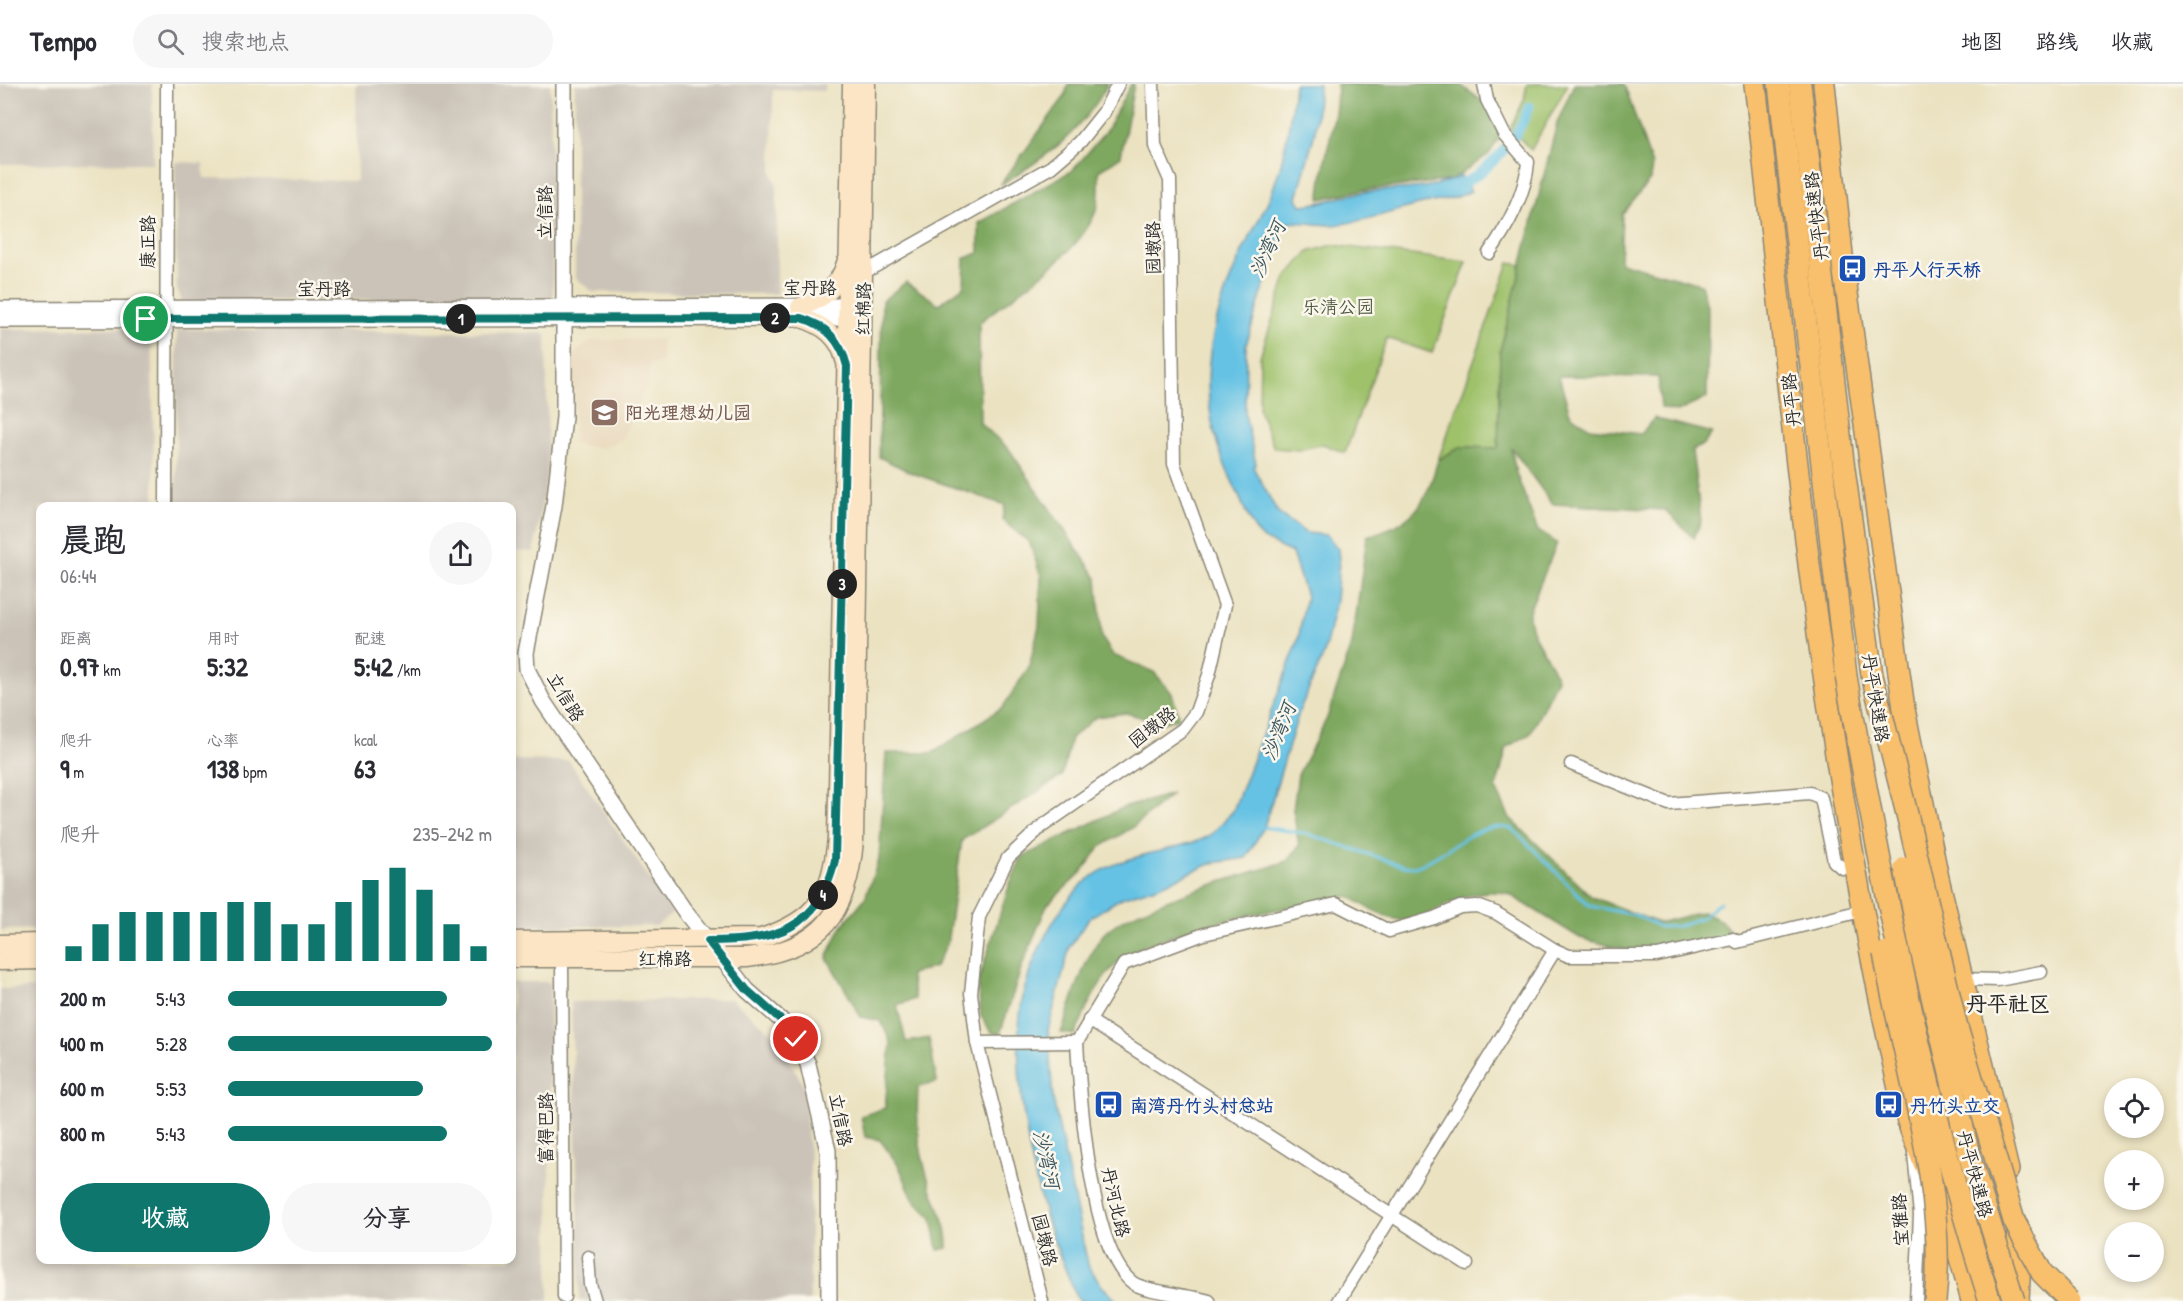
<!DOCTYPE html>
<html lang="zh">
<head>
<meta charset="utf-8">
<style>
	:root { --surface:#fff; --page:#f7f7f7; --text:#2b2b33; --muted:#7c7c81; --line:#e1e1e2; --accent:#0f766e }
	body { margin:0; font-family:"Patrick Hand","LXGW WenKai TC",sans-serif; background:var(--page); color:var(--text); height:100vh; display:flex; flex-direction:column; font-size:22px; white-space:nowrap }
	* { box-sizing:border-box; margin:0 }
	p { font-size:20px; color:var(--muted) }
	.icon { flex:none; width:33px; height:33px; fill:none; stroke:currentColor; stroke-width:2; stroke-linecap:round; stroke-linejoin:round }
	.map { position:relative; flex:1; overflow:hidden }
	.details { position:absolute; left:36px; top:418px; width:480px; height:762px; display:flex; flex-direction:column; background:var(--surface); border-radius:12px; box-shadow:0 3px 9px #0003 }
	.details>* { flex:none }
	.buttons { position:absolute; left:2104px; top:994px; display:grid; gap:12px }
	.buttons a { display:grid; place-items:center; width:60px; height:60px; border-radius:50%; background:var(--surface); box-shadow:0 3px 9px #0003; font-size:30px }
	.pin { position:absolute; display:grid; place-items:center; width:51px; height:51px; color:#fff; margin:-26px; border:3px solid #fff; border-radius:50%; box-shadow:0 2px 6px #0007 }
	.km { position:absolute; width:30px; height:30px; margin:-15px; border-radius:50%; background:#222; color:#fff; font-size:16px; line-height:30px; text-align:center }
	.round { display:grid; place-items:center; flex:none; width:63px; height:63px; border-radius:32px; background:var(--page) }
	.head { display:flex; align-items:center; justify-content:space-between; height:102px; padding:0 24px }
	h1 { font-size:33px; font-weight:800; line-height:45px }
	.stats { display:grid; grid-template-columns:repeat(3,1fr); gap:9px; height:102px; padding:6px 24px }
	.stats div { display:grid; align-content:center }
	.stats b { font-size:26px; font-weight:800 }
	.stats small { font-size:16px; font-weight:400 }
	.stats p { font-size:16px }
	.chart { height:168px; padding:12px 24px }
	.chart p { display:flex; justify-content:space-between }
	.chart svg { width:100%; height:108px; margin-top:6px; stroke:var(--accent); stroke-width:6 }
	.action { display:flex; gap:12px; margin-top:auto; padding:12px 24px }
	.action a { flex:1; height:69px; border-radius:36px; background:var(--accent); color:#fff; font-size:24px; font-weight:800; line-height:69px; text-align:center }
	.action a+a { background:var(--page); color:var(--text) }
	ul { padding:0 24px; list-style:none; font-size:20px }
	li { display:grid; grid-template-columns:96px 72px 1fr; align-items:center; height:45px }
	li i { height:15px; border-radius:8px; background:var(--accent) }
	header { display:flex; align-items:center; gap:36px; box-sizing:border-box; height:84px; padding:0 30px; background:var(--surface); border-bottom:2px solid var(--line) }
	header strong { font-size:28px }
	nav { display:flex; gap:33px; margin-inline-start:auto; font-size:21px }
	.search { width:420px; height:54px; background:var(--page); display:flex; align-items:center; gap:15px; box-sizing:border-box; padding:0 21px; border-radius:33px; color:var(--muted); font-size:22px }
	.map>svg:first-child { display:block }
	.built { fill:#e7d5b7 }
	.industrial { fill:#cbc3b8 }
	.green { fill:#9ec16a; stroke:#64764a; stroke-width:1.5 }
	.forest { fill:#7ea75e; stroke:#546944; stroke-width:1.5 }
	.water { fill:#66c2e4; stroke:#487688; stroke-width:1.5 }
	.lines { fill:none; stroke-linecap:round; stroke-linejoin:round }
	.stream { stroke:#66c2e4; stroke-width:3 }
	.canal { stroke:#66c2e4; stroke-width:10 }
	.minor-casing { stroke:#8b8676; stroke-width:15 }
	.tertiary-casing { stroke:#8b8676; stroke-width:18 }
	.secondary-casing { stroke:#8b8676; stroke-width:21 }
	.trunk-casing { stroke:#8b8676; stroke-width:24 }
	.minor { stroke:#fff; stroke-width:12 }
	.tertiary { stroke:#fff; stroke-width:15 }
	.secondary { stroke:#fce5c4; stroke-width:18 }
	.trunk { stroke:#f8bf6c; stroke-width:21 }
	.trunk-bridge-casing { stroke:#8b8676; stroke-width:24; stroke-linecap:butt }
	.trunk-bridge { stroke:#f8bf6c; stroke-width:21 }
	.route-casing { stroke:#fff; stroke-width:12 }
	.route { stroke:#0f766e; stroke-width:8 }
	.labels { text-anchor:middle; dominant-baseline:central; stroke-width:5; stroke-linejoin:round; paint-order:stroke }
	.street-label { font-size:18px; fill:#2b2b2b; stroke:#fbf7ec }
	.transit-label { font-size:18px; font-weight:bold; fill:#164399; stroke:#fbf7ec; text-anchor:start }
	.park-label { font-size:18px; fill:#4e583e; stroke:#fbf7ec }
	.education-label { font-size:18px; font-weight:bold; fill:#785e54; stroke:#fbf7ec; text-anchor:start }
	.water-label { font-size:20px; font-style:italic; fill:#3d5862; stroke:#fbf7ec }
	.quarter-label { font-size:21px; font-weight:bold; fill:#2b2b2b; stroke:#fbf7ec }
</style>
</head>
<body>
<header>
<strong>Tempo</strong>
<div class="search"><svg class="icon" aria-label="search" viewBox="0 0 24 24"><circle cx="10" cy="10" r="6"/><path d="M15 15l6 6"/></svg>搜索地点</div>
<nav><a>地图</a><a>路线</a><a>收藏</a></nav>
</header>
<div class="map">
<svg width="2183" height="1217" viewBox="0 0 2183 1217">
	<rect width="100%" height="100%" fill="#fbf7ec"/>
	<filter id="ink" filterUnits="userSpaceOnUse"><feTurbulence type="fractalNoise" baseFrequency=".0167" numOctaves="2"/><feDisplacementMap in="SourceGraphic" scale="12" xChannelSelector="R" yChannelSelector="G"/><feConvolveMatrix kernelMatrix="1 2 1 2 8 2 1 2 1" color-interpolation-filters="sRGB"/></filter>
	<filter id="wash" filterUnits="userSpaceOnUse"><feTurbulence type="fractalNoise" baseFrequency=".008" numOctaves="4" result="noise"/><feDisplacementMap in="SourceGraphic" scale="24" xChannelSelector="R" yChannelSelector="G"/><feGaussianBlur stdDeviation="1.35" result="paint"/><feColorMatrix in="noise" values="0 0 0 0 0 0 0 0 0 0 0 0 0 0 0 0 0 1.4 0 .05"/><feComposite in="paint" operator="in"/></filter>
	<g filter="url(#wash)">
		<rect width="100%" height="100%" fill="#ebe2c1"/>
		<!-- built -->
		<path class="built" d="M662 255V278L650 281 648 300 621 356 602 364 573 361V271L592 256Z"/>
		<!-- industrial -->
		<g class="industrial">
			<path d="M0 0H152L153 79 0 80Z"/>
			<path d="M356 0H550L553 214 182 217 177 205 175 78 203 79 204 94 357 97Z"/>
			<path d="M575 0H825V7L773 6 772 89 777 101V210L593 208 575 193Z"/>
			<path d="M151 244 155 423H40V845L0 846V245Z"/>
			<path d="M177 245 546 249 548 382 534 468 512 467V423H176Z"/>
			<path d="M512 676 569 677 673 829 656 842H512Z"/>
			<path d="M512 898H550L549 1217H0V905L40 904V1176H512Z"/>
			<path d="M731 915 774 950 803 1000 810 1076V1217H579L580 1169 571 918Z"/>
		</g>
		<!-- green -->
		<g class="green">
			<path d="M1527 0H1568L1531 66 1510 44 1524 16Z"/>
			<path d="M1333 161 1467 178 1432 269 1387 254 1345 369 1323 360 1299 366 1274 364 1259 326 1260 273 1286 194 1308 168Z"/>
			<path d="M1509 179 1522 181 1500 267 1498 364 1460 363 1438 376Z"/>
		</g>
		<!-- forest -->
		<g class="forest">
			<path d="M1068 0H1108C1081 49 1047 73 1000 101L1065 12Z"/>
			<path d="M1131 0H1134L1121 72 1099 87C1099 98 1100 113 1097 124 1082 170 1016 208 979 239L980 339 1009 365 1097 494 1102 554 1113 571 1154 588 1172 609 1179 634 1162 639 1126 629 1096 633 1071 654 1062 692 962 756 947 860 935 883 910 890 915 915 897 921 906 958 929 954 937 998 918 1003C916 1039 918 1063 929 1098 936 1121 949 1140 948 1164L938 1166 932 1134 913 1115 899 1082 880 1056 865 1053 861 1032 885 1024 891 959 881 937 861 933 827 874 841 843 865 814 879 775 886 669H933L1003 623 1029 583 1039 542 1041 493 1030 459 1002 436 1005 421 912 389 879 373 882 217 906 198 939 220 964 202 965 174 979 169V139L1073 86 1106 47Z"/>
			<path d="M1337 0H1459L1489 22 1500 53 1489 70 1452 96 1357 107 1320 115C1321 76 1338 39 1337 0Z"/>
			<path d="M1574 0H1624L1652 81 1650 96 1622 130 1620 178 1701 200 1708 226 1707 314 1677 328 1661 324 1658 293 1559 292 1570 330 1590 344 1641 350 1654 334 1712 349 1704 360 1692 367 1701 437 1694 454 1665 426 1552 420 1511 363 1516 389 1538 447 1557 459 1529 527C1528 554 1550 571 1557 595L1530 650 1507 663 1496 705 1510 734 1592 813 1658 839 1702 828 1722 837 1733 852 1642 870 1580 854 1509 810C1461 797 1432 842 1399 836 1381 832 1364 822 1349 812 1293 823 1154 843 1116 880 1096 900 1086 926 1075 951L1061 949C1071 921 1084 874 1102 852 1126 821 1246 792 1287 777L1299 762 1293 726 1298 691 1327 634 1352 560 1367 452C1416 437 1424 424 1438 376L1460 363 1498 364 1500 267 1557 39Z"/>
			<path d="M1172 710 1132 744 1100 763 1082 788 1047 821 1022 882 1000 950 991 948 981 932 978 898 1010 799 1022 773 1122 724Z"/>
		</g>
		<!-- water -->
		<path class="water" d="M1294 0H1319L1315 48 1297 114 1301 121C1321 121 1340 112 1360 109 1396 103 1428 108 1461 92L1471 107C1454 116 1440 116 1423 120 1392 127 1365 138 1333 141 1316 142 1298 135 1283 140L1246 261 1245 330 1256 380 1253 383 1278 429 1306 449 1327 451 1338 465 1339 477 1336 517 1324 570 1300 625 1264 743 1246 774 1213 779 1159 802 1121 814 1089 834 1070 862 1048 946 1053 1015 1088 1181 1102 1202 1117 1217H1080L1076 1212C1067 1188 1056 1164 1048 1140 1029 1080 1012 985 1021 923 1028 880 1052 829 1084 799 1115 771 1165 769 1203 755L1212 750 1233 727 1298 557 1306 512 1292 469C1283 464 1268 459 1260 452 1250 443 1240 412 1233 399 1192 317 1206 243 1244 164 1254 143 1267 124 1274 102 1286 69 1291 35 1294 0Z"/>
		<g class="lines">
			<!-- stream -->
			<path class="stream" d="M1262 743 1308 750 1404 782 1415 783C1449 771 1474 735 1513 745L1590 822 1635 831 1660 843 1678 842 1703 833 1720 818"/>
			<!-- canal -->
			<path class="canal" d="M1454 104C1487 90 1518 56 1529 23"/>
		</g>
	</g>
	<g filter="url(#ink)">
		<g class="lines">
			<defs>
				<g id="minor">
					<path d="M1484 0 1487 16 1504 50 1528 78C1526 109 1507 144 1489 169"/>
					<path d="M863 189 1051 83 1080 58 1104 28 1118 0"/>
					<path d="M166 423 167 0"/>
					<path d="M1571 680 1669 720 1810 709 1821 714 1834 777 1842 784 1856 783"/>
					<path d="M562 874 564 1213"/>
					<path d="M1962 895 1998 896 2041 888"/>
					<path d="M1089 936 1467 1180"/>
					<path d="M1077 958 1124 880 1204 850 1336 820 1389 847 1434 834 1460 823 1477 822 1496 829 1555 866 1569 872H1657L1733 855 1737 858 1865 826"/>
					<path d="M1077 958C1080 1012 1090 1167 1133 1199 1146 1208 1190 1211 1209 1217"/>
					<path d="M977 959 1077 958"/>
					<path d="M1914 1069 1920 1131 1916 1217"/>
					<path d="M588 1173 590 1200 595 1217"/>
					<path d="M1042 1217 977 959 971 909 979 833 1008 774 1041 743 1183 645 1196 628 1209 591 1225 521 1174 380 1170 96 1155 62 1153 0"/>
					<path d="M1339 1217 1555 866"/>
				</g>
				<g id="tertiary">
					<path d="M564 0V333L554 422 526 569 527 585 543 617 686 829 747 906 781 936 796 955 808 980 828 1067 829 1217"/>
					<path d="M0 225 848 222 857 226"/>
					<path d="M0 236 833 234H848L857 231"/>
				</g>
				<g id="secondary">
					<path d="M800 223C822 216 840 201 846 179"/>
					<path d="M801 234C822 240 840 253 845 276"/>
					<path d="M512 857 761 854C818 836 831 811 837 754L852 0"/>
					<path d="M0 860 40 859"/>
					<path d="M512 874H747C822 865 848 830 854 756L866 0"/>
					<path d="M0 877 40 876"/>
				</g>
				<g id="trunk">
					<path d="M1755 0C1771 132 1783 264 1799 397 1822 600 1855 805 1899 1005 1909 1050 1926 1081 1942 1122 1954 1153 1964 1185 1972 1217"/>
					<path d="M1779 0 1846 592"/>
					<path d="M1800 0 1843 377 1872 591"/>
					<path d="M1824 0 1843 180 1904 625 1938 794 2008 1086"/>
					<path d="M2017 1141 2020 1174 2018 1217"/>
				</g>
			</defs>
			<!-- minor casing -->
			<use href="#minor" class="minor-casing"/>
			<!-- tertiary casing -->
			<use href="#tertiary" class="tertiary-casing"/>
			<!-- secondary casing -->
			<use href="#secondary" class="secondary-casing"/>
			<!-- trunk casing -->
			<use href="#trunk" class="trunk-casing"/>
			<!-- minor -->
			<use href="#minor" class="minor"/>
			<!-- tertiary -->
			<use href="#tertiary" class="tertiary"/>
			<!-- secondary -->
			<use href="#secondary" class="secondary"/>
			<!-- trunk -->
			<use href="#trunk" class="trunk"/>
			<defs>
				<g id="trunk-bridge">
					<path d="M1872 591 1907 730 1956 940 2014 1137 2042 1189 2070 1217"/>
					<path d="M1846 592C1883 803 1924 1013 1990 1217"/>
					<path d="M1905 784 1921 866 1970 1074 2014 1217"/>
					<path d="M1884 869C1903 977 1948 1109 1935 1217"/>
				</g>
			</defs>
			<!-- trunk-bridge casing -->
			<use href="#trunk-bridge" class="trunk-bridge-casing"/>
			<!-- trunk-bridge -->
			<use href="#trunk-bridge" class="trunk-bridge"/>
		</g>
	</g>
	<g class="lines" filter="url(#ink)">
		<defs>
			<path id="route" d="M146 235 801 234C826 241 841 257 847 282L835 776C819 847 773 857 708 857L747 906 781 936 796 955"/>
		</defs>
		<!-- route casing -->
		<use href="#route" class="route-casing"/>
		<!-- route -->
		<use href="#route" class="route"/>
	</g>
	<!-- icons -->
	<defs>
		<symbol id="bus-square" viewBox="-11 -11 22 22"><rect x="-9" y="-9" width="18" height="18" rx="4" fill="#1a4fb4" stroke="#fbf7ec"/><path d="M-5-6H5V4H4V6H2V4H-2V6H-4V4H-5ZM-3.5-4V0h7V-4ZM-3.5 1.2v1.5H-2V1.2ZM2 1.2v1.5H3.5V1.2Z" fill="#fff"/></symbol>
		<symbol id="school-square" viewBox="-11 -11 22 22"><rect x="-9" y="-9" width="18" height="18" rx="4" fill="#8d6e63" stroke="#fbf7ec"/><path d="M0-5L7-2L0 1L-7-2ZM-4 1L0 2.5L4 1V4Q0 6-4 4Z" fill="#fff"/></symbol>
	</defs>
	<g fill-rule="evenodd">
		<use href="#bus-square" x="1836" y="168" width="33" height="33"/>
		<use href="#school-square" x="588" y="312" width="33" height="33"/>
		<use href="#bus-square" x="1092" y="1004" width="33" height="33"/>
		<use href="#bus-square" x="1872" y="1004" width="33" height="33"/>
	</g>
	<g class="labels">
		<!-- street labels -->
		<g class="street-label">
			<text transform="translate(544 128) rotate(-90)">立信路</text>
			<text transform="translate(1816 132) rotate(-97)">丹平快速路</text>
			<text transform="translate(147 158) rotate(-90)">康正路</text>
			<text transform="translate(1153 164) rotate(-91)">园墩路</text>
			<text x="810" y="203">宝丹路</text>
			<text x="324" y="204">宝丹路</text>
			<text transform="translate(863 225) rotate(-89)">红棉路</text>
			<text transform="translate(1791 316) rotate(-96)">丹平路</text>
			<text transform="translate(566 613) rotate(59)">立信路</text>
			<text transform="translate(1876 614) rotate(81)">丹平快速路</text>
			<text transform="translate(1152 643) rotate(-38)">园墩路</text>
			<text x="665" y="874">红棉路</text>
			<text transform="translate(841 1036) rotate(79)">立信路</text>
			<text transform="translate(545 1044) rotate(-90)">富得巴路</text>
			<text transform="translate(1975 1090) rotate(75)">丹平快速路</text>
			<text transform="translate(1116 1118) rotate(77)">丹河北路</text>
			<text transform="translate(1900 1136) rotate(-93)">宝雅路</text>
			<text transform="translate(1045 1156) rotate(76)">园墩路</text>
		</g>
		<!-- transit labels -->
		<g class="transit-label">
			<text x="1873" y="185">丹平人行天桥</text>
			<text x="1130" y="1021">南湾丹竹头村总站</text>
			<text x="1910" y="1021">丹竹头立交</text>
		</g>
		<!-- park labels -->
		<g class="park-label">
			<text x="1338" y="222">乐清公园</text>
		</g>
		<!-- education labels -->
		<g class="education-label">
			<text x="625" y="328">阳光理想幼儿园</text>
		</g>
		<!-- water labels -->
		<g class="water-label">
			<text transform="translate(1267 165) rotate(-66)">沙湾河</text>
			<text transform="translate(1278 647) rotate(-68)">沙湾河</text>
			<text transform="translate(1047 1075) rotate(77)">沙湾河</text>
		</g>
		<!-- quarter labels -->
		<g class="quarter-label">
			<text x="2008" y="919">丹平社区</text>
		</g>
	</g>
</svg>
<div class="buttons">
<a><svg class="icon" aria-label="locate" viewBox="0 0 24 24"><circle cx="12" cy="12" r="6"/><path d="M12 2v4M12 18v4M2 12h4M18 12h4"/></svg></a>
<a>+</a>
<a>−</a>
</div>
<div class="pin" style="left:146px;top:235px;background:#1e9e55"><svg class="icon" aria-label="arrive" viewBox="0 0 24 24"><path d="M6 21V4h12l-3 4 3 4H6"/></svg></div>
<div class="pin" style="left:796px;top:955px;background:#d93025"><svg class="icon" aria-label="check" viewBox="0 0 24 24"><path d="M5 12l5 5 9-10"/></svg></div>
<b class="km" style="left:461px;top:235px">1</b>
<b class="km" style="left:775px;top:234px">2</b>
<b class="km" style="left:842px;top:500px">3</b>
<b class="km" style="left:823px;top:811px">4</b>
<section class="details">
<div class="head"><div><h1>晨跑</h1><p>06:44</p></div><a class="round"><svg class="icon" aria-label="share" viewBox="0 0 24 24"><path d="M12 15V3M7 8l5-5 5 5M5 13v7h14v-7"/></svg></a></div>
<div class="stats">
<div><p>距离</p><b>0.97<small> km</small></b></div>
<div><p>用时</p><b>5:32</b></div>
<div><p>配速</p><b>5:42<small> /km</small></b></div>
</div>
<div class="stats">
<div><p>爬升</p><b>9<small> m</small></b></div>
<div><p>心率</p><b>138<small> bpm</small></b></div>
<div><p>kcal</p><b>63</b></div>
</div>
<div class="chart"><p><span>爬升</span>235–242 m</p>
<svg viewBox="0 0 160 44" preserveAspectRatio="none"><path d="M5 44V38M15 44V29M25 44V24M35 44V24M45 44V24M55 44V24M65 44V20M75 44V20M85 44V29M95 44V29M105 44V20M115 44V11M125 44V6M135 44V15M145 44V29M155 44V38"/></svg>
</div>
<ul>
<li><b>200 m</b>5:43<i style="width:83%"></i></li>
<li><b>400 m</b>5:28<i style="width:100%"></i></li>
<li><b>600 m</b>5:53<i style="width:74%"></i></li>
<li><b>800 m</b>5:43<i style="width:83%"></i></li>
</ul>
<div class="action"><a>收藏</a><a>分享</a></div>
</section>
</div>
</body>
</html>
